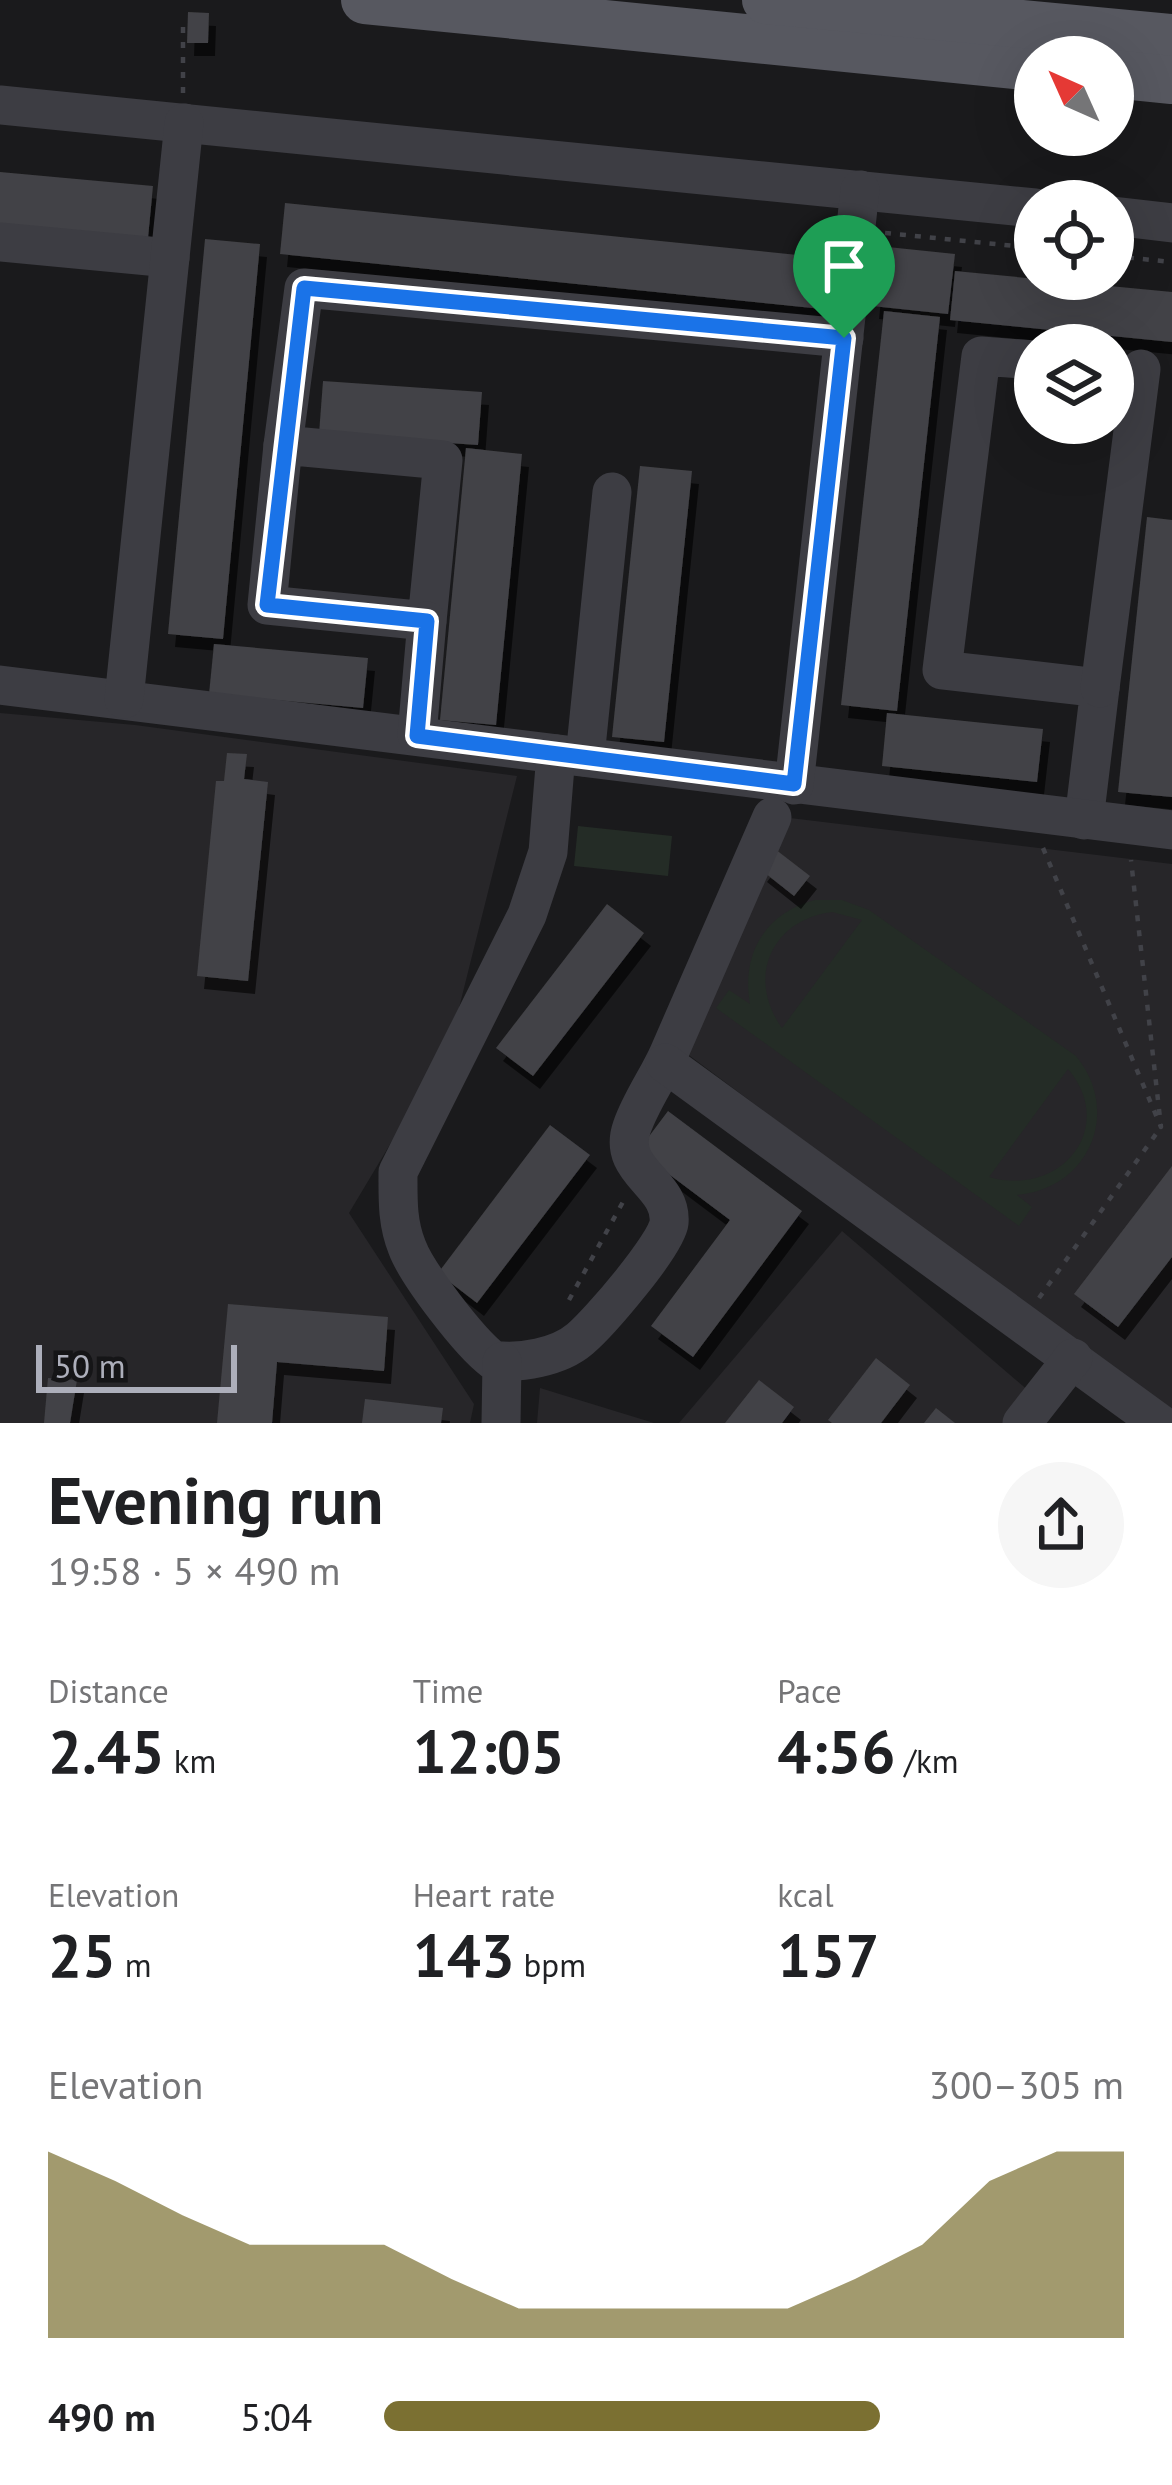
<!DOCTYPE html>
<html lang="en">
<head>
<meta charset="utf-8">
<style>
	:root { --surface:#fff; --page:#f6f6f6; --text:#202124; --muted:#757577; --accent:#7b7032 }
	body { margin:0; font-family:"PT Sans",sans-serif; background:var(--page); color:var(--text); height:100vh; display:flex; flex-direction:column; font-size:45px; white-space:nowrap }
	* { box-sizing:border-box; margin:0 }
	p { font-size:39px; color:var(--muted) }
	.icon { flex:none; width:66px; height:66px; fill:none; stroke:currentColor; stroke-width:2; stroke-linecap:round; stroke-linejoin:round }
	.map { position:relative; height:1423px; overflow:hidden }
	.side { display:flex; flex-direction:column; background:var(--surface); flex:1 }
	.side>* { flex:none }
	.needle { width:78px; rotate:315deg }
	.fabs { position:absolute; left:1014px; top:36px; display:grid; gap:24px }
	.fabs a { display:grid; place-items:center; width:120px; height:120px; border-radius:50%; background:var(--surface); box-shadow:0 12px 48px #0002; font-size:60px }
	.scale { position:absolute; left:36px; bottom:30px; width:201px; box-sizing:border-box; padding-left:12px; border:6px solid #adafbb; border-top:0; font-size:33px; line-height:42px; white-space:nowrap; color:#adafbb; -webkit-text-stroke:9px #151517; paint-order:stroke }
	.pin { position:absolute; display:grid; place-items:center; width:102px; height:102px; color:#fff; margin:-123px -51px; border-radius:50% 50% 50% 0; rotate:-45deg; box-shadow:0 0 12px #0007 }
	.pin .icon { rotate:45deg }
	.round { display:grid; place-items:center; flex:none; width:126px; height:126px; border-radius:63px; background:var(--page) }
	.overview { display:flex; align-items:center; justify-content:space-between; height:204px; padding:0 48px }
	h1 { font-size:66px; font-weight:800; line-height:90px }
	.figures { display:grid; grid-template-columns:repeat(3,1fr); gap:18px; height:204px; padding:12px 48px }
	.figures div { display:grid; align-content:center }
	.figures b { font-size:60px; font-weight:800 }
	.figures small { font-size:33px; font-weight:400 }
	.figures p { font-size:33px }
	.chart { height:336px; padding:24px 48px }
	.chart p { display:flex; justify-content:space-between }
	.chart svg { width:100%; height:216px; margin-top:12px; fill:var(--accent); opacity:.7 }
	ul { padding:0 48px; list-style:none; font-size:39px }
	li { display:grid; grid-template-columns:192px 144px 1fr; align-items:center; height:90px }
	li i { height:30px; border-radius:15px; background:var(--accent) }
	.map>svg:first-child { display:block }
	.built { fill:#272629 }
	.green { fill:#242c26; fill-rule:evenodd }
	.building { fill:#424246; filter:url(#shadow) }
	.lines { fill:none; stroke-linecap:round; stroke-linejoin:round }
	.path { stroke:#414248; stroke-width:4.5; stroke-dasharray:6 9; stroke-linecap:butt }
	.minor { stroke:#3d3d43; stroke-width:39 }
	.major { stroke:#575860; stroke-width:48 }
	.route-casing { stroke:#fff; stroke-width:24 }
	.route { stroke:#1a73e8; stroke-width:15 }
</style>
</head>
<body>
<div class="map">
<svg width="1172" height="1423" viewBox="0 0 1172 1423">
	<defs>
		<filter id="shadow"><feDropShadow dx="7" dy="13" stdDeviation="0" flood-color="#0009"/></filter>
	</defs>
	<rect width="100%" height="100%" fill="#1a1a1c"/>
	<!-- built -->
	<g class="built">
		<path d="M0 713 135 725 517 776 450 1044 349 1213 474 1404 470 1423H0Z"/>
		<path d="M790 818 1172 864V1416L686 1053Z"/>
		<path d="M842 1231 1044 1404 1030 1423H679Z"/>
		<path d="M540 1388 553 1392 654 1423H537Z"/>
	</g>
	<!-- green -->
	<g class="green">
		<path d="M578 826 672 836 668 876 574 866Z"/>
		<path d="M815 900H842L869 910 1076 1056C1122 1112 1089 1189 1017 1195L1032 1207 1019 1226 716 1008 729 990 750 1004C741 954 765 913 815 900ZM832 912 862 920 782 1028C746 978 771 920 832 912ZM1068 1069C1118 1128 1060 1198 989 1177Z"/>
	</g>
	<!-- building -->
	<g class="building">
		<path d="M188 12 209 13 208 43H187Z"/>
		<path d="M0 172 153 186 148 238 0 224Z"/>
		<path d="M285 203 827 258 822 309 280 254Z"/>
		<path d="M205 239 260 244 223 639 168 634Z"/>
		<path d="M878 246 955 254 948 314 872 306Z"/>
		<path d="M955 271 1172 292V342L950 320Z"/>
		<path d="M884 311 940 317 897 711 841 705Z"/>
		<path d="M323 381 482 392 478 445 319 434Z"/>
		<path d="M466 448 522 454 496 725 440 720Z"/>
		<path d="M640 466 692 471 664 742 612 737Z"/>
		<path d="M1147 517 1172 520V797L1118 792Z"/>
		<path d="M214 644 368 658 363 708 209 694Z"/>
		<path d="M887 713 1043 729 1037 782 882 766Z"/>
		<path d="M227 753 247 754 244 779 268 782 248 981 197 976 216 781H224Z"/>
		<path d="M775 849 810 876 794 896 760 869Z"/>
		<path d="M607 904 644 933 533 1076 496 1048Z"/>
		<path d="M668 1111 802 1211 693 1357 651 1326 730 1220 638 1151Z"/>
		<path d="M550 1125 590 1155 477 1303 438 1273Z"/>
		<path d="M1172 1166V1257L1118 1327 1074 1294Z"/>
		<path d="M228 1304 388 1317 384 1371 277 1362 272 1423H217Z"/>
		<path d="M876 1358 910 1385 881 1423H832L828 1420Z"/>
		<path d="M48 1378 77 1380 70 1423H44Z"/>
		<path d="M759 1380 794 1407 782 1423H725Z"/>
		<path d="M365 1399 443 1408 441 1423H362Z"/>
		<path d="M936 1408 955 1423H924Z"/>
	</g>
	<g class="lines">
		<!-- path -->
		<g class="path">
			<path d="M183 27V93"/>
			<path d="M885 233 1035 248"/>
			<path d="M1113 256 1172 262"/>
			<path d="M1043 848 1161 1127 1131 860"/>
			<path d="M1039 1298 1161 1127"/>
			<path d="M569 1300 624 1200"/>
		</g>
		<!-- minor -->
		<g class="minor">
			<path d="M0 105 1035 208"/>
			<path d="M1113 216 1172 223"/>
			<path d="M0 242 170 258"/>
			<path d="M1035 360 981 356 942 670 1100 688 1084 820"/>
			<path d="M283 445 304 288 844 338"/>
			<path d="M283 445 443 460 427 621 267 605Z"/>
			<path d="M0 685 1172 830"/>
			<path d="M1100 688 1141 369"/>
			<path d="M124 699 184 123"/>
			<path d="M417 735 427 621"/>
			<path d="M556 754 548 852 527 915 398 1172C398 1199 397 1222 407 1247 417 1274 470 1343 493 1360 520 1364 559 1357 580 1339 599 1323 667 1244 669 1223 673 1183 616 1172 632 1127 641 1101 658 1078 669 1053 703 974 738 896 772 817"/>
			<path d="M585 757 612 492"/>
			<path d="M794 785 860 190"/>
			<path d="M665 1063 1159 1423"/>
			<path d="M501 1423 502 1362"/>
			<path d="M1022 1423 1073 1358"/>
		</g>
		<!-- major -->
		<g class="major">
			<path d="M365 0 1035 67"/>
			<path d="M766 0 1172 38"/>
			<path d="M1113 74 1172 80"/>
		</g>
	</g>
	<g class="lines">
		<defs>
			<path id="route" d="M304 288 844 338 794 784 417 736 427 621 267 605Z"/>
		</defs>
		<!-- route casing -->
		<use href="#route" class="route-casing"/>
		<!-- route -->
		<use href="#route" class="route"/>
	</g>
</svg>
<div class="fabs">
<a><svg class="needle" viewBox="-14 -14 28 28"><path d="M0-13l5 13h-10z" fill="#e53935"/><path d="M0 13l5-13h-10z" fill="#757577"/></svg></a>
<a><svg class="icon" aria-label="locate" viewBox="0 0 24 24"><circle cx="12" cy="12" r="6"/><path d="M12 2v4M12 18v4M2 12h4M18 12h4"/></svg></a>
<a><svg class="icon" aria-label="layers" viewBox="0 0 24 24"><path d="M12 4l9 5-9 5-9-5zM3 14l9 5 9-5"/></svg></a>
</div>
<div class="scale">50 m</div>
<div class="pin" style="left:844px;top:338px;background:#1e9e55"><svg class="icon" aria-label="arrive" viewBox="0 0 24 24"><path d="M6 21V4h12l-3 4 3 4H6"/></svg></div>
</div>
<section class="side">
<div class="overview"><div><h1>Evening run</h1><p>19:58 · 5 × 490 m</p></div><a class="round"><svg class="icon" aria-label="share" viewBox="0 0 24 24"><path d="M12 15V3M7 8l5-5 5 5M5 13v7h14v-7"/></svg></a></div>
<div class="figures">
<div><p>Distance</p><b>2.45<small> km</small></b></div>
<div><p>Time</p><b>12:05</b></div>
<div><p>Pace</p><b>4:56<small> /km</small></b></div>
</div>
<div class="figures">
<div><p>Elevation</p><b>25<small> m</small></b></div>
<div><p>Heart rate</p><b>143<small> bpm</small></b></div>
<div><p>kcal</p><b>157</b></div>
</div>
<div class="chart"><p><span>Elevation</span>300–305 m</p>
<svg viewBox="0 0 160 44" preserveAspectRatio="none"><path d="M0 44V6L10 12L20 19L30 25L40 25L50 25L60 32L70 38L80 38L90 38L100 38L110 38L120 32L130 25L140 12L150 6L160 6V44z"/></svg>
</div>
<ul>
<li><b>490 m</b>5:04<i style="width:67%"></i></li>
</ul>
</section>
</body>
</html>
